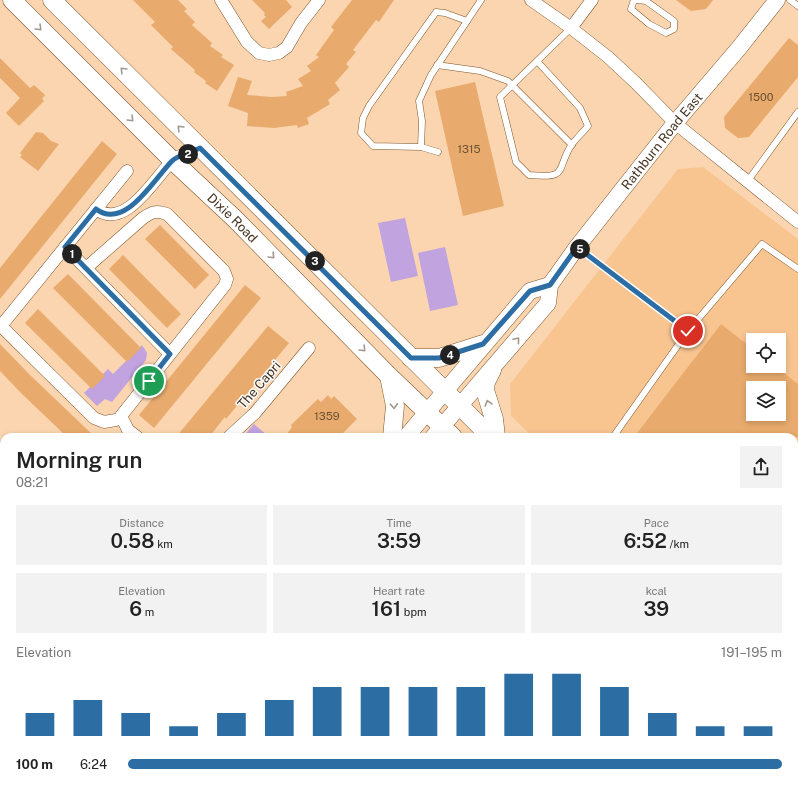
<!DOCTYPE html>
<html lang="en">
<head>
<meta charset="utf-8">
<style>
	:root { --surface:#fff; --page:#f2f2f2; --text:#222; --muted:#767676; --accent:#2c6ea4 }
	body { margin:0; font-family:"Public Sans",sans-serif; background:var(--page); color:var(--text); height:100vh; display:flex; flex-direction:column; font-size:15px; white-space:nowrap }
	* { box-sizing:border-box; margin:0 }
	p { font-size:13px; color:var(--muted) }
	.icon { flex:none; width:22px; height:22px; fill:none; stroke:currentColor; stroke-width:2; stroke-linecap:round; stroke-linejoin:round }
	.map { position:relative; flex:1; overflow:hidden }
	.drawer { position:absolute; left:0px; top:433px; width:798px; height:354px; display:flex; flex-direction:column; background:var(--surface); border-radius:12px 12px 0 0; box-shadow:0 2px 6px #0003 }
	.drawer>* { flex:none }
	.fabs { position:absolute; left:746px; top:333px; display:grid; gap:8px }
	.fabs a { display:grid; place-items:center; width:40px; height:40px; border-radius:0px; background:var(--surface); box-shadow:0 2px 6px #0003; font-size:20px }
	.pin { position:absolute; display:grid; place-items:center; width:34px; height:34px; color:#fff; margin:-17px; border:2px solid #fff; border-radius:50%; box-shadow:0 1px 4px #0007 }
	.km { position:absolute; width:20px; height:20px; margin:-10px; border-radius:50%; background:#222; color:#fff; font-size:11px; line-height:20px; text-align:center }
	.round { display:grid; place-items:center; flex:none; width:42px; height:42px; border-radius:0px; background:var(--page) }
	.overview { display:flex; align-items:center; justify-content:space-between; height:68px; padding:0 16px }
	h1 { font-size:22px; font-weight:600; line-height:30px }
	.metrics { display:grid; grid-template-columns:repeat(3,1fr); gap:6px; height:68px; padding:4px 16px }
	.metrics div { display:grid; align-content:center; border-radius:0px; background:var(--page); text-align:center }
	.metrics b { font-size:20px; font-weight:600 }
	.metrics small { font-size:11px; font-weight:400 }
	.metrics p { font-size:11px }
	.chart { height:112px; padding:8px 16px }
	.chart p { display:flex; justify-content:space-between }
	.chart svg { width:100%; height:72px; margin-top:4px; stroke:var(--accent); stroke-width:6 }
	ul { padding:0 16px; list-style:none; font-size:13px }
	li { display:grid; grid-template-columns:64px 48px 1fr; align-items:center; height:30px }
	li i { height:10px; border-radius:5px; background:var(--accent) }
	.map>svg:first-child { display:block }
	.built { fill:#f8c591; fill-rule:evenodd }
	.green { fill:#c0a3df }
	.building { fill:#e8ab6d; fill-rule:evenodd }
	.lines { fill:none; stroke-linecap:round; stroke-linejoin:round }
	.service-casing { stroke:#7d552a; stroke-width:7 }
	.minor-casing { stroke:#7d552a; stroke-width:13 }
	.tertiary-casing { stroke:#7d552a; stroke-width:17 }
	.secondary-casing { stroke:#7d552a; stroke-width:19 }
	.service { stroke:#fff; stroke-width:6 }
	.minor { stroke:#fff; stroke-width:12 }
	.tertiary { stroke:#fff; stroke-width:16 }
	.secondary { stroke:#fff; stroke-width:18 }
	.oneway { stroke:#a1988f }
	.route-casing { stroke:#fff; stroke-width:8 }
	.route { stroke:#2c6ea4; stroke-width:5 }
	.labels { text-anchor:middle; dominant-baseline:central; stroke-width:3; stroke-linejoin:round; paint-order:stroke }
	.number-label { font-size:11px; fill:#6c5032 }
	.street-label { font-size:13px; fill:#43311f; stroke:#fdfdfd }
</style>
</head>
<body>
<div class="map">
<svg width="798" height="787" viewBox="0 0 798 787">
	<rect width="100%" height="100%" fill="#fad5b0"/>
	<!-- built -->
	<g class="built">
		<path d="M703 167 798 239V697L794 693V437H533L511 416 510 384 678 169ZM753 340H779V366H753ZM753 388H779V414H753Z"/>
		<path d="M546 783H707L704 787H551Z"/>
	</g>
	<!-- green -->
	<g class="green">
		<path d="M405 218 418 276 391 282 378 223Z"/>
		<path d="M445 247 458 305 430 311 418 253Z"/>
		<path d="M142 345 147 353 146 360 112 402 105 399 97 406 84 393 108 369 113 374Z"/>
		<path d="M254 424 269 437H243Z"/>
		<path d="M0 651 4 655V699L0 705Z"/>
	</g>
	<!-- building -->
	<g class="building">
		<path d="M133 0H178L187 9 184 11 195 22 192 25 212 43 210 46 223 55 221 57 234 65 217 91 205 83 206 81 194 72 195 70 171 49 173 47 151 25 155 22Z"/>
		<path d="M252 0H286L292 7 269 29 261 21 266 17 264 15 265 13Z"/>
		<path d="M352 0H394L379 22 376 20 353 50 356 52 346 64 349 67 335 83 340 90 328 100 330 104 307 118 309 124 298 128 297 125 274 128 247 126 248 113 228 106 238 77 252 81 247 95 272 97 287 96 286 92 303 86 298 79 311 71 307 66 319 57 316 55 334 30 331 27Z"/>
		<path d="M676 0H713L706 9 691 11Z"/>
		<path d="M789 38 798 45V77L749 137 738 138 725 128 724 117Z"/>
		<path d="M0 58 30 88 34 85 45 95 42 99 44 101 19 126 6 113 20 98 0 78Z"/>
		<path d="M475 82 504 206 463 216 435 91Z"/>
		<path d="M36 132 43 133 51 141 59 144 38 171 20 157 22 155 20 153Z"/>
		<path d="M102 141 117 154 0 299V268Z"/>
		<path d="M160 225 209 275 195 289 145 239Z"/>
		<path d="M123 255 181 314 167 328 109 269Z"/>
		<path d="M68 274 141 348 127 362 53 288Z"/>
		<path d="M245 285 261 298 154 428 139 415Z"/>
		<path d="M38 309 105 376 92 389 25 323Z"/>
		<path d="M721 324 753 349V366H775L798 384V437H634ZM753 388H779V414H753Z"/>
		<path d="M268 326 289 343 226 419 225 417 209 437H176Z"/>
		<path d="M0 344 30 375 95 437H67L21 393 0 371Z"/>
		<path d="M328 395 331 399 334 396 357 419 339 437H285L292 427 291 425 318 399 321 402Z"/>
	</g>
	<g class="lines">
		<defs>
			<g id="service">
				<path d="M634 0 631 9 649 24 666 33 674 29V21L646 1 636 0"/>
				<path d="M790 0 798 6"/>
				<path d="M537 61 580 108 588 126C583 132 577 138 572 144 555 170 570 179 529 175L516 162 500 97 571 28"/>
				<path d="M437 65 480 71 508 81 572 145"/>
				<path d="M421 147 422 121 419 101 431 75 481 0"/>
				<path d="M438 152 421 147 373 146 361 133 363 118 369 106 436 12 445 13 467 21"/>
				<path d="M747 182 798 112"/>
				<path d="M578 248 688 331"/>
				<path d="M613 437 688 331 762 244 798 269"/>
				<path d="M794 583 798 586"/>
				<path d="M794 692 798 687"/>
				<path d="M720 787 723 783"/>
			</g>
			<g id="minor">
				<path d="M221 0 247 42 259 53 269 55 279 53 287 47 301 23 319 0"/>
				<path d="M531 0 571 28 608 57 636 83 675 123 798 222"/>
				<path d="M571 28 592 0"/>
				<path d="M96 209C125 231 154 179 172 161 178 155 192 152 200 148"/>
				<path d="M65 247 170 354"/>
				<path d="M86 268 143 218C152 212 156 210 167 214L224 271 227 279 225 285 121 416 128 430 137 437"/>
				<path d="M0 325 94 418 104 422 116 420"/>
				<path d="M1 326 127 171"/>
				<path d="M229 437 255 413 309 348"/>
				<path d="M0 508 4 512"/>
				<path d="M276 783 281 787"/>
				<path d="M47 787 50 783"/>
			</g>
			<g id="tertiary">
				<path d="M406 437 530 291 550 285"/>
				<path id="s1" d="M433 437 548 303 550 285 577 247 675 123 739 48 777 0"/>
				<path d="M205 787 208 783"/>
			</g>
			<g id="secondary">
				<path id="s2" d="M12 0 173 161 235 219 389 376 453 437"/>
				<path d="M52 0 491 437"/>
				<path d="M411 358H439L483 344"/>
				<path d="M492 370 486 382 485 390 494 419 496 437"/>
				<path d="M389 376 395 406 392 437"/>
				<path d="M794 730 798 734"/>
				<path d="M794 768 798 771"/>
			</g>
		</defs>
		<!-- service casing -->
		<use href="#service" class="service-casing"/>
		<!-- minor casing -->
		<use href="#minor" class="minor-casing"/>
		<!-- tertiary casing -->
		<use href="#tertiary" class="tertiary-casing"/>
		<!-- secondary casing -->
		<use href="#secondary" class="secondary-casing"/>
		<!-- service -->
		<use href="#service" class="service"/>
		<!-- minor -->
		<use href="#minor" class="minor"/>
		<!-- tertiary -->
		<use href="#tertiary" class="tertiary"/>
		<!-- secondary -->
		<use href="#secondary" class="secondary"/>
	</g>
	<!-- one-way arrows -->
	<defs><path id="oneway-chevron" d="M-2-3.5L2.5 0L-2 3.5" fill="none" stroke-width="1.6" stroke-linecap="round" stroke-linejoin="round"/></defs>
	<g class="oneway">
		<use href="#oneway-chevron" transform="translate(39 28) rotate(45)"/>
		<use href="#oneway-chevron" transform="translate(123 70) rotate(-135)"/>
		<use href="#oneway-chevron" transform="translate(131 119) rotate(45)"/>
		<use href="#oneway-chevron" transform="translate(180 128) rotate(-134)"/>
		<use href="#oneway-chevron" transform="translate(272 256) rotate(46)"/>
		<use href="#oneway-chevron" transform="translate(517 340) rotate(-50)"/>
		<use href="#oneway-chevron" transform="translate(363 349) rotate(46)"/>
		<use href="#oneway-chevron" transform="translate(488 403) rotate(-106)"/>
		<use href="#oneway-chevron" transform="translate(394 406) rotate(87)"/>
	</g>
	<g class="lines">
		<defs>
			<path id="route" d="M149 381 170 354 65 247 96 209C125 231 154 179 172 161 178 155 192 152 200 148L411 358H439L483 344 530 291 550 285 577 247 688 331"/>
		</defs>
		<!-- route casing -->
		<use href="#route" class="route-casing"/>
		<!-- route -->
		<use href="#route" class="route"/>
	</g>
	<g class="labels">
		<!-- number labels -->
		<g class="number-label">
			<text x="761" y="97">1500</text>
			<text x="469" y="149">1315</text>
			<text x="327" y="416">1359</text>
		</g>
		<!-- street labels -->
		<g class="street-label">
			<text stroke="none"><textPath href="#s1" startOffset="377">Rathburn Road East</textPath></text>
			<text stroke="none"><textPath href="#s2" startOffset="310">Dixie Road</textPath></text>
			<text transform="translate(259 385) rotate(-49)">The Capri</text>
		</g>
	</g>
</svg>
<div class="fabs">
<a><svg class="icon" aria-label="locate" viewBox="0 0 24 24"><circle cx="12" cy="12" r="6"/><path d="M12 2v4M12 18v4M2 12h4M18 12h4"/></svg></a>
<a><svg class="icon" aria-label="layers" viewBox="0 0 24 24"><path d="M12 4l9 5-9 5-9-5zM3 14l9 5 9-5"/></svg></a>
</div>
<div class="pin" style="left:149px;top:381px;background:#1e9e55"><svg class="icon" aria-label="arrive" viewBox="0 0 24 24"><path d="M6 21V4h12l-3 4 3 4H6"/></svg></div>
<div class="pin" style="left:688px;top:331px;background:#d93025"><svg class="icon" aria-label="check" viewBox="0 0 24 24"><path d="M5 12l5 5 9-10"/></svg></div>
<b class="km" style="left:72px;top:254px">1</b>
<b class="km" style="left:188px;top:154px">2</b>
<b class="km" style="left:315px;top:261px">3</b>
<b class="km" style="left:450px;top:355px">4</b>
<b class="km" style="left:580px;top:249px">5</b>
<section class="drawer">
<div class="overview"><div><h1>Morning run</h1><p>08:21</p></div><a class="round"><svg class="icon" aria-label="share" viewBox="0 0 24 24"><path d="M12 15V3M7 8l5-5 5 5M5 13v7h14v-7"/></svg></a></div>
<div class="metrics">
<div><p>Distance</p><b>0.58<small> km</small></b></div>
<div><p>Time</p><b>3:59</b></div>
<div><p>Pace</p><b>6:52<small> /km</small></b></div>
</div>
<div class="metrics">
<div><p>Elevation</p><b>6<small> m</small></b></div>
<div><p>Heart rate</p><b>161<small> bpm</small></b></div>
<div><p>kcal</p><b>39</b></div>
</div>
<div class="chart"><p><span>Elevation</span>191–195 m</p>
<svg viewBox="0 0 160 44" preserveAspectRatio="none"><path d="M5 44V30M15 44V22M25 44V30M35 44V38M45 44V30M55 44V22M65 44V14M75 44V14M85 44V14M95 44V14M105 44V6M115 44V6M125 44V14M135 44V30M145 44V38M155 44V38"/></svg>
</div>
<ul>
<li><b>100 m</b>6:24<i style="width:100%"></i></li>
</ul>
</section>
</div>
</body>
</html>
